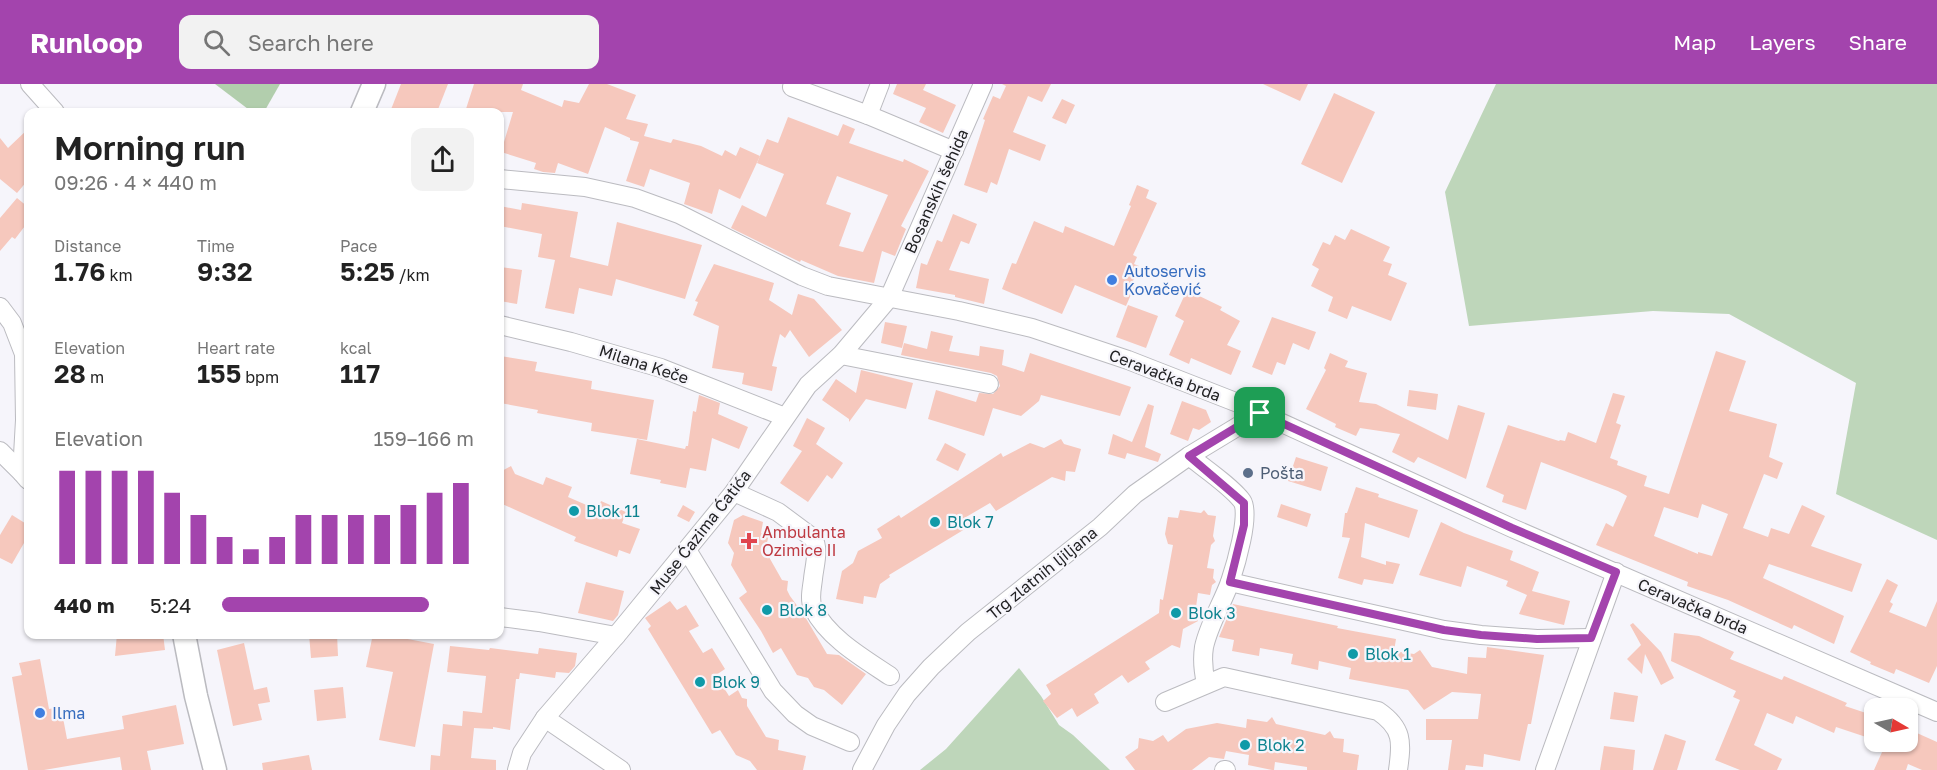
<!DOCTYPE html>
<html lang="en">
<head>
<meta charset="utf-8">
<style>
	:root { --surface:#fff; --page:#f2f2f2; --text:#222; --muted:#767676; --accent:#a344ad }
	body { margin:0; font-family:"Golos Text",sans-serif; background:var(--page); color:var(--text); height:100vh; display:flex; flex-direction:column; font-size:22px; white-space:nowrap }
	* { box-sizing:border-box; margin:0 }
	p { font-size:20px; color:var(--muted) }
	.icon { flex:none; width:33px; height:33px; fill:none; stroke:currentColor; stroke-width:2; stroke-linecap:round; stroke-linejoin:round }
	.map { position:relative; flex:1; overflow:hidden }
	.sheet { position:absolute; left:24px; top:24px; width:480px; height:531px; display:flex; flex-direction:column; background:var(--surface); border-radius:12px; box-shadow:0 2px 4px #0004 }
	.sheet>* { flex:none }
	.needle { width:39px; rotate:99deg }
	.tools { position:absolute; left:1864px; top:614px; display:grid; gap:12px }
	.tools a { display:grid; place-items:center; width:54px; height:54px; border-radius:12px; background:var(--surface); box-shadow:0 2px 4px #0004; font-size:30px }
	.pin { position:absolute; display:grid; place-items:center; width:51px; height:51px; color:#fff; margin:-26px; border-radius:12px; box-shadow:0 3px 9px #0006 }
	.round { display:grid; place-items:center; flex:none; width:63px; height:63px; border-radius:12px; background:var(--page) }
	.headline { display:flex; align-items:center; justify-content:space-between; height:102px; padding:0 30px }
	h1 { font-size:33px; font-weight:600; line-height:45px }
	.stats { display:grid; grid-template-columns:repeat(3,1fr); gap:9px; height:102px; padding:6px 30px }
	.stats div { display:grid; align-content:center }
	.stats b { font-size:26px; font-weight:600 }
	.stats small { font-size:16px; font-weight:400 }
	.stats p { font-size:16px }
	.chart { height:168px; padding:12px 30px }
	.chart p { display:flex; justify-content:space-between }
	.chart svg { width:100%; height:108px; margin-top:6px; stroke:var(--accent); stroke-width:6 }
	ul { padding:0 30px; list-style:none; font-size:20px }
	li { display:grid; grid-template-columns:96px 72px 1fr; align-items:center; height:45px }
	li i { height:15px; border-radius:8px; background:var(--accent) }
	header { display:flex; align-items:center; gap:36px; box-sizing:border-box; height:84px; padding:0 30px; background:var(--accent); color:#fff }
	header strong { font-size:28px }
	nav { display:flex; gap:33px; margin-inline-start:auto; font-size:21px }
	.search { width:420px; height:54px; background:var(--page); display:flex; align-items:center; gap:15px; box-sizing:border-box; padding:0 21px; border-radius:12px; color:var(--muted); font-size:22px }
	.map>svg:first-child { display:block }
	.green { fill:#bed6ba }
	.forest { fill:#b2cead }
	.building { fill:#f6c8bd; fill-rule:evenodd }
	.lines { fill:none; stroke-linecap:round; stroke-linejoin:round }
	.minor-casing { stroke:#bbbbc0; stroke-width:20 }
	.tertiary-casing { stroke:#bbbbc0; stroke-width:25 }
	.minor { stroke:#fff; stroke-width:18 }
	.tertiary { stroke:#fff; stroke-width:22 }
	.route-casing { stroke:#fff; stroke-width:12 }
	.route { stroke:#a344ad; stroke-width:8 }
	.shop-dot { fill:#3f7fe0; stroke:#f6f5fb; stroke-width:2 }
	.service-dot { fill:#5c6f8a; stroke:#f6f5fb; stroke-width:2 }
	.culture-dot { fill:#0f9aa8; stroke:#f6f5fb; stroke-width:2 }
	.health-dot { fill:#e0444e; stroke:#f6f5fb; stroke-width:2 }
	.labels { text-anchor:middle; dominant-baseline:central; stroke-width:4.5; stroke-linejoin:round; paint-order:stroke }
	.street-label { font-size:16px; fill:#222224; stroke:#f6f5fb }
	.shop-label { font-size:16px; fill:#366cbe; stroke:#f6f5fb; text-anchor:start }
	.service-label { font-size:16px; fill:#4e5e75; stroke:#f6f5fb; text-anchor:start }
	.culture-label { font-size:16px; fill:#0d838f; stroke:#f6f5fb; text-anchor:start }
	.health-label { font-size:16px; fill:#be3a42; stroke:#f6f5fb; text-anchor:start }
</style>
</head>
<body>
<header>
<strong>Runloop</strong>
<div class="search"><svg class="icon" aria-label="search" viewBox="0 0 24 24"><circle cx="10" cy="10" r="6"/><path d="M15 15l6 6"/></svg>Search here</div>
<nav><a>Map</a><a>Layers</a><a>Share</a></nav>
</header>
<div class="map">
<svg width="1937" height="686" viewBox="0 0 1937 686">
	<rect width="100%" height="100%" fill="#f6f5fb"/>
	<!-- green -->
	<g class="green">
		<path d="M1496 0H1937V456L1836 410 1856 299 1729 230 1653 227 1469 242 1445 108Z"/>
		<path d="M1019 584 1041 612 1059 641 1073 651 1110 686H920L946 665Z"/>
	</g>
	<!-- forest -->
	<path class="forest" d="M215 0H280L264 28H252Z"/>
	<!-- building -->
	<g class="building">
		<path d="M401 0H448L437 28H390Z"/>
		<path d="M474 0H523L521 6 562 23 564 16 579 19 589 0H607L636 11 626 35 648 40 644 52 671 59 673 55 701 62 722 72 725 66 736 72 740 63 760 72 740 115 719 105 712 130 684 120 690 99 650 85 644 103 626 97 639 58 630 56V54L605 43 588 90 558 79 555 89 543 88 534 85 536 79 501 68 513 28H465Z"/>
		<path d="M897 0H926L923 6 956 21 943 49 919 38 926 24 893 10Z"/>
		<path d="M1002 0H1051L1042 18 1028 12 1013 48 1046 61 1040 77 1009 65 997 101 991 98 987 109 964 101 985 36 983 35 993 12 1000 15 1006 2Z"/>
		<path d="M1263 0H1308L1300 17Z"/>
		<path d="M1334 9 1375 28 1342 99 1301 80Z"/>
		<path d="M1062 15 1075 21 1066 40 1052 34Z"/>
		<path d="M788 33 838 52 843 40 855 45 849 59 903 78 904 75 929 87 901 142 906 145 895 172 882 167 874 199 838 192 801 176 800 178 731 144 742 121 766 133 784 90 757 79 767 55 778 59ZM837 92 888 111 863 168 839 162 851 129 826 120Z"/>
		<path d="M28 45V96L17 109 0 95V54L8 64Z"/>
		<path d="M1137 101 1149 106 1146 114 1157 119 1133 171 1137 173 1134 180 1139 182 1133 197 1136 199 1126 222 1075 201 1062 230 1002 205 1012 179 1016 180 1034 137 1063 149 1065 142 1114 162 1131 122 1129 121Z"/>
		<path d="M17 114 28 123V138L15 155 12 153 0 167V134Z"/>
		<path d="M522 119 578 128 570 173 608 182 617 138 702 161 685 215 616 195 612 212 579 204 574 230 545 224 555 176 538 173 542 150 500 142V122L521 126Z"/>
		<path d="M953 130 977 140 969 160 961 157 949 186 989 195 984 220 955 213V211L916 204 921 179 927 181 937 156 942 158Z"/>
		<path d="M1351 145 1390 163 1383 177 1392 180 1388 191 1407 199 1391 237 1352 222 1347 235 1328 227 1333 213 1311 202 1319 185 1312 181 1323 158 1330 161 1335 151 1345 156Z"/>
		<path d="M714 180 774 199 769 216 792 231 798 210 814 215 842 246 809 273 790 246 785 254 780 250 772 282 777 283 772 307 742 300 744 289 712 284 719 242 693 231 698 218 695 217Z"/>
		<path d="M500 183 522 186 517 220 500 217Z"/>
		<path d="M1187 206 1222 223 1220 226 1240 237 1227 261 1241 267 1231 291 1191 274 1189 280 1169 271 1184 237 1175 232Z"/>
		<path d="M1128 221 1158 232 1146 264 1116 253Z"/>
		<path d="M1272 233 1316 248 1309 266 1293 259 1285 281 1277 278 1272 291 1252 283Z"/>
		<path d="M885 238 907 242 902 264 881 259Z"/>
		<path d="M931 247 953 252 949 267 979 272 980 262 1004 266 1002 281 1024 288 1030 269 1131 303 1120 332 1041 311 1039 317 1021 332 993 324 984 352 928 335 936 306 976 318 979 309 993 310 1000 302 997 292 991 289 901 271 904 259 927 265Z"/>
		<path d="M1716 267 1746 277 1729 327 1777 340 1769 373 1783 379 1777 395 1764 390 1743 444 1768 453 1771 444 1789 450 1802 421 1825 432 1811 462 1862 480 1852 508 1769 480 1763 494 1844 532 1834 560 1794 541 1792 545 1728 516 1687 502 1688 498 1596 461 1606 439 1613 443 1627 412 1618 407 1541 378 1526 426 1502 418 1504 411 1486 403 1508 341 1559 357 1560 356 1565 357 1568 348 1596 359 1613 309 1625 312 1616 339 1621 341 1610 374 1618 377 1617 381 1647 392 1644 402 1669 410ZM1702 420 1728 430 1712 472 1698 468V470L1654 452 1664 423 1698 434Z"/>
		<path d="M1330 269 1348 277 1345 283 1367 289 1359 318 1376 320 1448 356 1458 321 1485 329 1466 395 1418 373 1414 379 1392 368 1400 350 1360 344 1356 352 1335 343 1336 340 1306 325 1326 286 1324 284Z"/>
		<path d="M500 272 537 278 535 287 592 297 591 305 654 316 647 356 591 347 592 339 537 329 538 326 500 319Z"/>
		<path d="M861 286 913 299 906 325 866 315 849 338V335L822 316 836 295 856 309Z"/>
		<path d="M1409 306 1438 310 1436 326 1407 322Z"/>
		<path d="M1273 309 1283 314 1278 325 1267 320Z"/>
		<path d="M699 311 720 319 718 330 748 343 739 365 712 354 706 387 690 384 686 404 660 399 661 396 630 390 637 355 685 365 686 362H688L693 327 696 328Z"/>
		<path d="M1182 317 1206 326 1211 338 1199 346 1193 344 1188 357 1170 350Z"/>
		<path d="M1148 320 1154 322 1145 363 1161 370 1158 378 1127 369 1125 375 1108 370 1113 350 1132 358Z"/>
		<path d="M807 334 825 344 816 360 843 379 832 395 827 391 808 418 780 399 802 367 793 362Z"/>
		<path d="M1061 355 1064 360 1081 365 1075 388 1066 387 1065 397 1052 393 996 427 990 419 961 436 965 445 889 491 890 493 880 500 876 514 864 512 863 520 836 515 842 487 853 479 858 467 882 454 877 445 899 431 901 434 1001 369 1003 373 1030 359 1044 364Z"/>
		<path d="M945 359 966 370 958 387 936 376Z"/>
		<path d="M1296 373 1328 383 1321 407 1288 397Z"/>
		<path d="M511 382 515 390 543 401 546 393 572 403 568 413 598 426 601 417 626 428 622 439 640 445 630 470 619 466 617 473 574 457 576 453 500 419V388Z"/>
		<path d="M1356 403 1379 410 1378 413 1418 426 1409 454 1365 439 1361 473 1386 481V477L1400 480 1393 500 1364 495 1362 501 1338 494 1350 454 1342 453 1345 429H1347Z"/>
		<path d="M1281 420 1311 430 1307 443 1277 433Z"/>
		<path d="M683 421 695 428 689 438 677 432Z"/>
		<path d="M1180 426 1201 429 1204 426 1208 431 1216 432 1213 452 1215 457 1211 461 1207 484 1214 485 1213 494 1216 498 1212 501 1210 511 1198 509 1195 530 1198 537 1183 545 1180 564 1172 561 1145 578 1150 585 1128 599 1122 591 1094 610 1099 619 1077 633 1072 624 1057 634 1043 617 1051 610 1046 601 1159 529 1160 515 1163 516 1173 461 1168 460 1165 450 1168 433 1178 434Z"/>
		<path d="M12 431 28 441V452L12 480 0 474V451Z"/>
		<path d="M743 431 763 438 761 449 769 451 765 466 782 496 788 497 787 506 790 512 804 531 827 570 839 571 866 590 842 621 824 606 814 603 808 594 797 591 781 564 773 569 761 547 739 514 747 508 731 481 734 469 728 459 734 436Z"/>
		<path d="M1441 438 1464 449 1513 467 1510 476 1539 488 1532 507 1570 517 1564 541 1519 530 1527 511 1506 502 1508 497 1467 482 1461 503 1419 491Z"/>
		<path d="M1887 495 1898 501 1890 518 1893 520 1889 528 1926 543 1937 517V582L1929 599 1896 585 1894 590 1870 580 1871 578 1850 568Z"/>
		<path d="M586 498 624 507 618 531 613 537 578 529Z"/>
		<path d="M670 517 677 526 686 521 699 542 689 547 703 569 712 564 725 585 716 591 729 612 738 606 742 614 747 615V622L766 653 779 656 778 666 806 672 803 686H757L750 677 736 671 720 646 712 650 648 545 651 542 645 534Z"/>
		<path d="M1233 520 1338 542 1337 544 1396 555 1394 567 1414 570 1420 566 1432 583 1467 590 1468 573 1486 574 1487 563 1544 571 1531 640H1528L1520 677 1484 670 1483 683 1466 681 1465 686H1448L1452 656H1426V635H1478L1481 610 1452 608 1424 626 1408 606 1349 595 1351 584 1319 577 1318 586 1291 580 1293 570 1260 564 1259 572 1232 567 1234 556 1219 553Z"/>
		<path d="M1633 539 1661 568 1674 594 1661 601 1645 570 1642 590 1627 575 1641 561 1630 541Z"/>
		<path d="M1674 549 1699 552 1734 568 1730 575 1782 596 1784 592 1847 619 1845 622 1875 632V656L1836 643 1834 649 1796 632 1793 640 1767 629 1754 661 1782 675 1777 686H1740L1715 676 1740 616 1733 613 1736 607 1671 577Z"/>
		<path d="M117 550H163L165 566 115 572Z"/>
		<path d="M309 550H337L338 572 311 574Z"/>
		<path d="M373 550H397V553L434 560 415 663 379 656 393 588 366 583Z"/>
		<path d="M244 559 254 606 267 603 270 618 258 620 262 636 233 642 217 566Z"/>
		<path d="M450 562 489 566 490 564 538 570 539 564 577 569 575 582 569 589 556 588 555 594 520 589 519 595H516L510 646 493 643V645L474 644 471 674 496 676V686H430L431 671 440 672 443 640 462 642 463 627 482 629 486 592 447 588Z"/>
		<path d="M40 575 49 625 61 623 67 655 124 645 122 632 176 621 184 660 147 667 151 686H122L120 673 44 686H28L12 593 22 591 19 579Z"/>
		<path d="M343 603 346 634 317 637 314 606Z"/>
		<path d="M1614 608 1638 612 1634 638 1610 635Z"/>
		<path d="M1272 633 1276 640 1325 651 1330 647 1334 654 1344 655 1343 668 1359 671 1357 686H1307V683L1275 678 1274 686H1272L1248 681 1249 671 1226 667 1224 675 1209 673 1192 686H1135L1125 673 1138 664 1139 654 1153 657 1163 651 1168 658 1186 645 1217 639 1246 644 1247 635 1267 638Z"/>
		<path d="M1908 645 1937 658V686H1922L1908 680 1906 686H1874L1887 657H1908Z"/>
		<path d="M1665 650 1686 657 1677 686H1653Z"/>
		<path d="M1604 662 1635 666 1633 686H1600Z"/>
		<path d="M309 671 312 686H263L262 679Z"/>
	</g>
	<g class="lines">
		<defs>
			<g id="minor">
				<path d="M30 0 55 28"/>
				<path d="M792 3 868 31 954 67"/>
				<path d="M868 31 880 0"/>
				<path d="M500 95 585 103 635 114 679 130 802 192 828 202 959 227 1032 244 1128 276 1238 319 1512 444 1937 628"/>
				<path d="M0 223 12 239 24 270 25 336 22 389 28 396"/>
				<path d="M500 241 571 258 661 284 785 333"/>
				<path d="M841 271 989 300"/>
				<path d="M0 367 22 389"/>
				<path d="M1189 372C1204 384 1232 403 1242 417 1251 430 1235 483 1230 498 1222 520 1209 540 1204 563 1202 576 1203 586 1206 599"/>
				<path d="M734 408 778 428 813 454C820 465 814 483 813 495 812 504 809 515 813 524 828 554 863 574 890 592"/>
				<path d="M687 466 773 607 795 630 812 642 850 658"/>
				<path d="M1230 498 1444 546 1481 551 1537 555 1591 554"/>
				<path d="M500 533 539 538 616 552"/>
				<path d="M1165 618 1224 593 1378 627C1403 644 1402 658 1398 686"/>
				<path d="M545 634 621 686"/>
				<path d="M517 686 522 669 545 634 620 547 734 408 808 301 841 271 889 214 983 0"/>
				<path d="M862 686 886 641 907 610 931 583 968 548 1100 443 1135 410 1189 372 1260 329"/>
				<path d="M1224 686H1226"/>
				<path d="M1545 686 1616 488"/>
			</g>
			<g id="tertiary">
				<path d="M362 28 374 0"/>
				<path d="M184 550 196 612 215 686"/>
			</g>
		</defs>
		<!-- minor casing -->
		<use href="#minor" class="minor-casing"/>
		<!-- tertiary casing -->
		<use href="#tertiary" class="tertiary-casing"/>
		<!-- minor -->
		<use href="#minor" class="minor"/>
		<!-- tertiary -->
		<use href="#tertiary" class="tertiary"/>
	</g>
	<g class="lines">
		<defs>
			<path id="route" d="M1260 329 1512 444 1616 488 1591 554 1537 555 1481 551 1444 546 1230 498 1244 441V419L1189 372Z"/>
		</defs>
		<!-- route casing -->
		<use href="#route" class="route-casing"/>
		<!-- route -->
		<use href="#route" class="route"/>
	</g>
	<!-- markers -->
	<g class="shop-dot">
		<circle cx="1112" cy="196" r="6"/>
		<circle cx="40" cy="629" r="6"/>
	</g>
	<circle class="service-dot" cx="1248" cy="389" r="6"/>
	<g class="culture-dot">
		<circle cx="574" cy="427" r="6"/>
		<circle cx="935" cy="438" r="6"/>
		<circle cx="767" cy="526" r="6"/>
		<circle cx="1176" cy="529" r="6"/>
		<circle cx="1353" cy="570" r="6"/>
		<circle cx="700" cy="598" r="6"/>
		<circle cx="1245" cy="661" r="6"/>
	</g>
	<path class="health-dot" d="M746 448h6v6h6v6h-6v6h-6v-6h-6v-6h6z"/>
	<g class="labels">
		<!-- street labels -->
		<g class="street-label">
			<text transform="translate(936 107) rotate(-66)">Bosanskih šehida</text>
			<text transform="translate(644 280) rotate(18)">Milana Keče</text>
			<text transform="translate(1165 291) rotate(21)">Ceravačka brda</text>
			<text transform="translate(700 448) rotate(-52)">Muse Ćazima Ćatića</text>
			<text transform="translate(1042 489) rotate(-39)">Trg zlatnih ljiljana</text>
			<text transform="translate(1693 522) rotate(23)">Ceravačka brda</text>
		</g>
		<!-- shop labels -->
		<g class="shop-label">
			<text x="1124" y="187">Autoservis<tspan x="1124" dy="18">Kovačević</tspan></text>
			<text x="52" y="629">Ilma</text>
		</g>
		<!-- service labels -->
		<g class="service-label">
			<text x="1260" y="389">Pošta</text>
		</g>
		<!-- culture labels -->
		<g class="culture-label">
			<text x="586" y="427">Blok 11</text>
			<text x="947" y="438">Blok 7</text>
			<text x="779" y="526">Blok 8</text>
			<text x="1188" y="529">Blok 3</text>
			<text x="1365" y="570">Blok 1</text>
			<text x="712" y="598">Blok 9</text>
			<text x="1257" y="661">Blok 2</text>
		</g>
		<!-- health labels -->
		<g class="health-label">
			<text x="762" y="448">Ambulanta<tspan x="762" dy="18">Ozimice II</tspan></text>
		</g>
	</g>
</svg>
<div class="tools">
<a><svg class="needle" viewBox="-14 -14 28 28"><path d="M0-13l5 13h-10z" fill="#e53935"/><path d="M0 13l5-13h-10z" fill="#767676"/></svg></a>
</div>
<div class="pin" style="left:1260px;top:329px;background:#1e9e55"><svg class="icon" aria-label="arrive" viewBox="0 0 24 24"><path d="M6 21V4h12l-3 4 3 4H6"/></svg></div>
<section class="sheet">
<div class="headline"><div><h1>Morning run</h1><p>09:26 · 4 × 440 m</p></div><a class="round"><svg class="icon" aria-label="share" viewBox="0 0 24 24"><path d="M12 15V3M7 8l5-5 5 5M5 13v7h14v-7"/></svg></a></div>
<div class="stats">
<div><p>Distance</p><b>1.76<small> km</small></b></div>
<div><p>Time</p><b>9:32</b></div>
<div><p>Pace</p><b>5:25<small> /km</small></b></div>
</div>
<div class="stats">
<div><p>Elevation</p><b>28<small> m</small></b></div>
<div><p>Heart rate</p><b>155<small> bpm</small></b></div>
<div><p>kcal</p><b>117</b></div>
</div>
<div class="chart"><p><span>Elevation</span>159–166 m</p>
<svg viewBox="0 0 160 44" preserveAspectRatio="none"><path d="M5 44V6M15 44V6M25 44V6M35 44V6M45 44V15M55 44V24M65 44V33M75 44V38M85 44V33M95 44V24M105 44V24M115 44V24M125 44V24M135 44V20M145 44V15M155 44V11"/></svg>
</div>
<ul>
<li><b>440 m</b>5:24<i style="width:82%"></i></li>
</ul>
</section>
</div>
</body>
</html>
